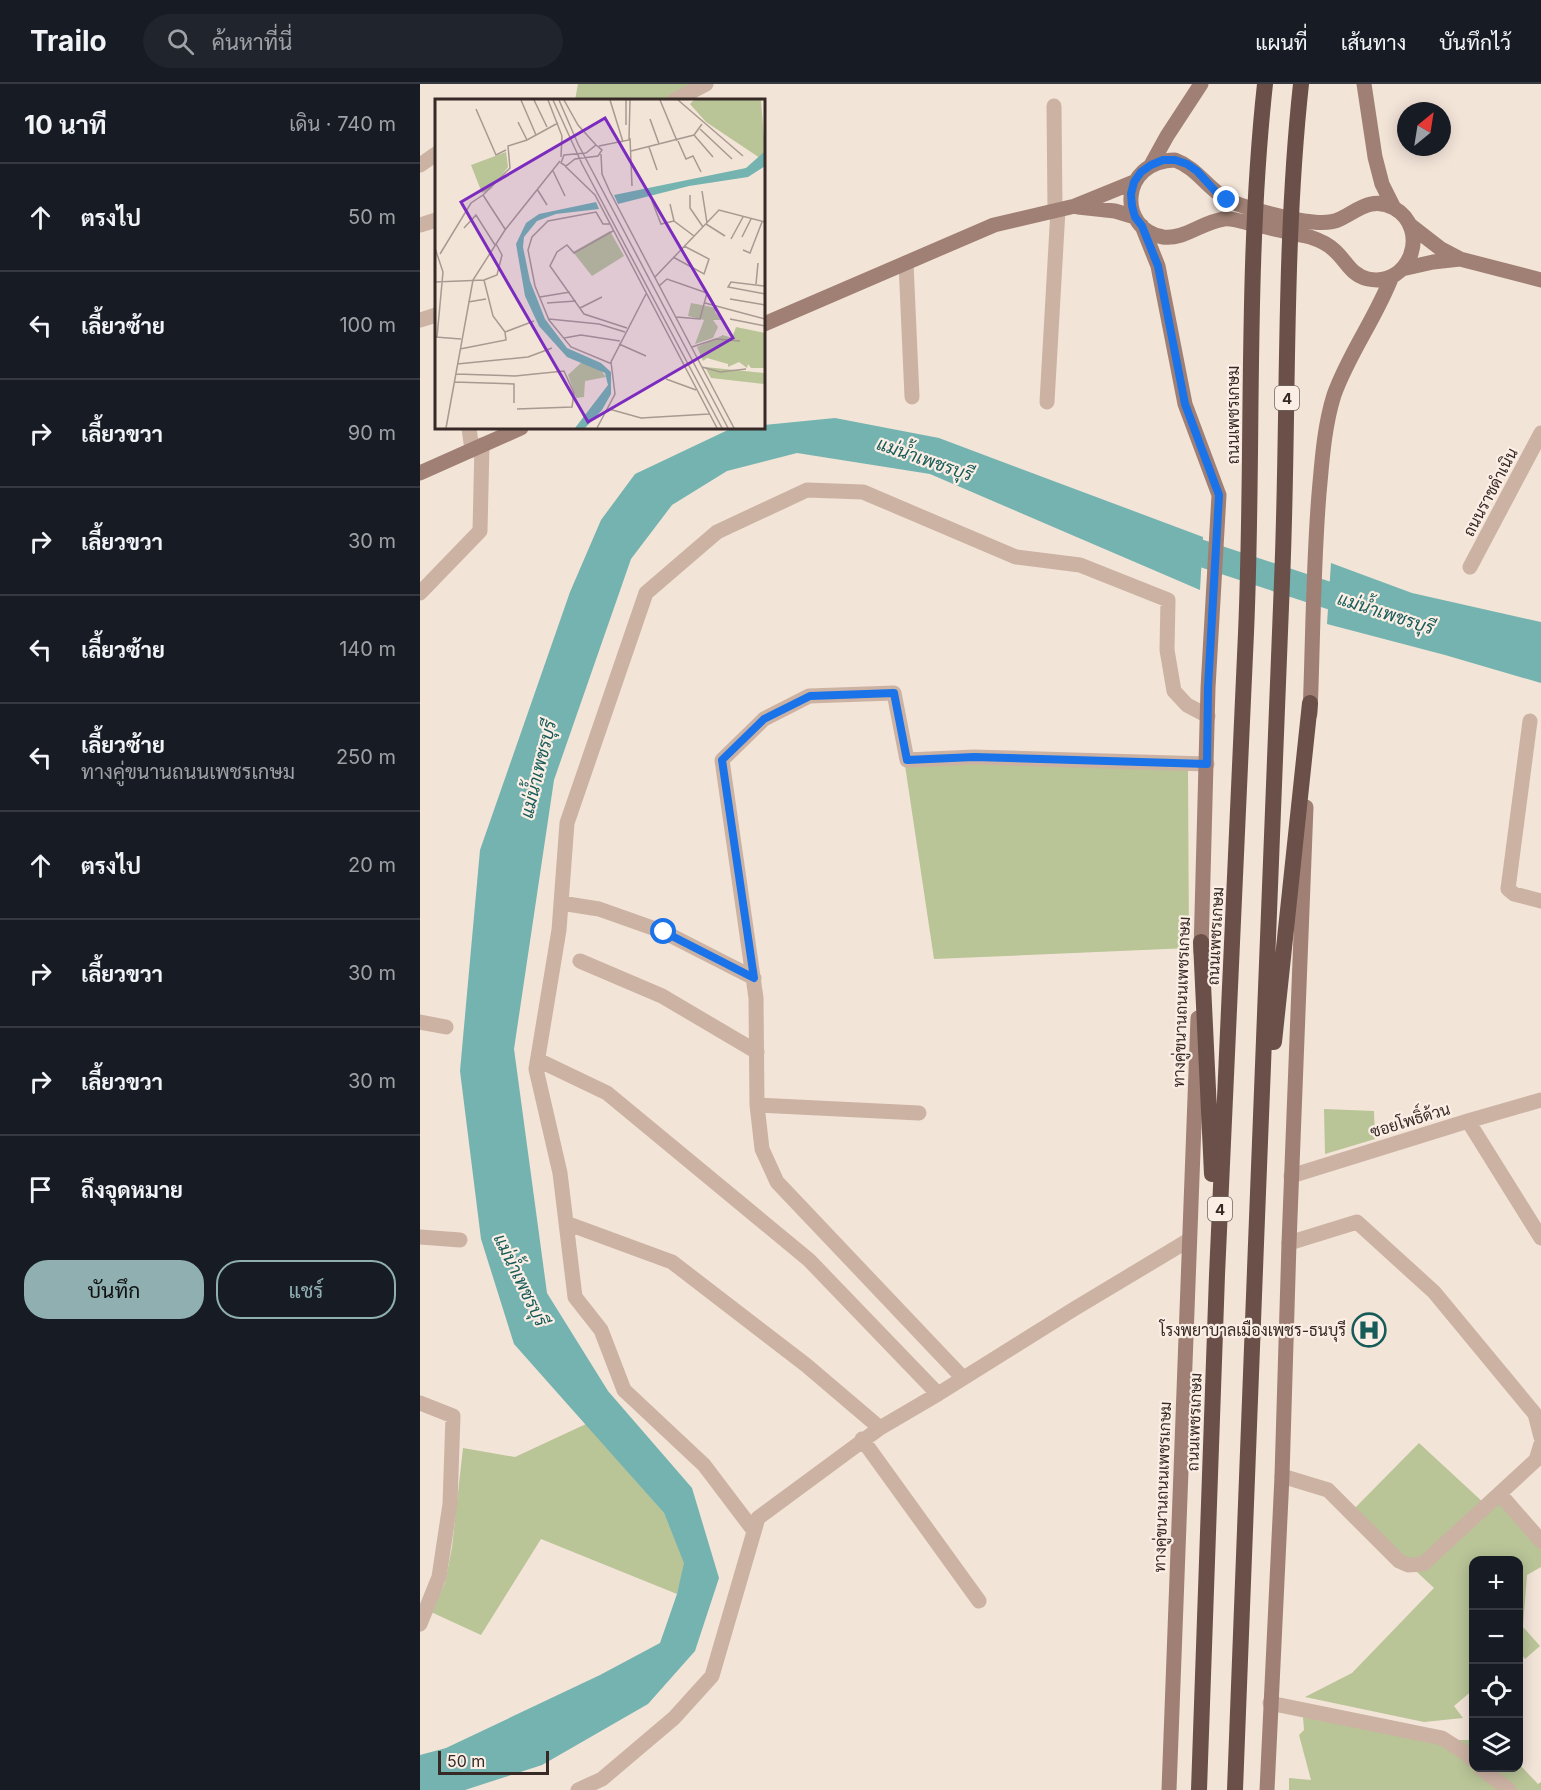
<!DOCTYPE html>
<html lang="th">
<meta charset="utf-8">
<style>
:root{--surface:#171b24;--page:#20242c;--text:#f1f3f6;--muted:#9ea1a6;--line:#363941;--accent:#8fafb0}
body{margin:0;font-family:Inter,Sarabun,sans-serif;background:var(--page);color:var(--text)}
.controls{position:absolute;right:18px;bottom:18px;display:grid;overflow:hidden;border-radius:12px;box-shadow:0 3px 15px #0003}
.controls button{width:54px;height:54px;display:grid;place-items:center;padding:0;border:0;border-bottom:2px solid var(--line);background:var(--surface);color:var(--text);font:30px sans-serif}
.compass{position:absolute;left:977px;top:18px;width:54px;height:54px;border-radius:50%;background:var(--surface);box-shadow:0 3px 15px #0003;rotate:30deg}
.scale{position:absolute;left:18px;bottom:15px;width:111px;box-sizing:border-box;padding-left:6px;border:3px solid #372926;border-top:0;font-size:16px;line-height:21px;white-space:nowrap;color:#372926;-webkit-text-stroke:4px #fbeee5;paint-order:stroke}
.stop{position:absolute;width:18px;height:18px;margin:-14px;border:4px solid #1a73e8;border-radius:50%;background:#fff}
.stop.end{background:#1a73e8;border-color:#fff;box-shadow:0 2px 6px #0008}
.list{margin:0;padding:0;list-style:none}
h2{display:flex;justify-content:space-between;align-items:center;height:78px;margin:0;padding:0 24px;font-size:26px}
h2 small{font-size:20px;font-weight:400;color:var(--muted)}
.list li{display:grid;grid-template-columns:39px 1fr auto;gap:18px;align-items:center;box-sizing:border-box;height:108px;padding:0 24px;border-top:2px solid var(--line)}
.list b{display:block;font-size:22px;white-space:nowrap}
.list p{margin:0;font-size:20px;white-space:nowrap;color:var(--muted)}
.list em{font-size:20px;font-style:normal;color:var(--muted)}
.actions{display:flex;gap:12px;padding:18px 24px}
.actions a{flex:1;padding:14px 0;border:2px solid var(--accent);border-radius:24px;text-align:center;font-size:21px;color:var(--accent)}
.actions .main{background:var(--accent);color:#111}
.icon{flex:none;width:33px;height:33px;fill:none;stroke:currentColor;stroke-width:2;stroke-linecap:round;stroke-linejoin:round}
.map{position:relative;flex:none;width:1121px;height:1706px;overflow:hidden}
header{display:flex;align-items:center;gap:36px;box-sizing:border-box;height:84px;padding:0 30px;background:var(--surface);border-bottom:2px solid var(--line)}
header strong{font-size:28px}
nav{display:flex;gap:33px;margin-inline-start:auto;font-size:21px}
.search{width:420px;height:54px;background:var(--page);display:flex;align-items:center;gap:15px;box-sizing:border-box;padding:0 21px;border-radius:33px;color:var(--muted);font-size:22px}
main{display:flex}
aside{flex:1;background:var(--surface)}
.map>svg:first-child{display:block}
</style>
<header>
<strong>Trailo</strong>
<div class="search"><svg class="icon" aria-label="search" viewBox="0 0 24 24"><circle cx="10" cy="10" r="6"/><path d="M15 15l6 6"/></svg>ค้นหาที่นี่</div>
<nav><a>แผนที่</a><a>เส้นทาง</a><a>บันทึกไว้</a></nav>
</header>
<main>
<aside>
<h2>10 นาที<small>เดิน · 740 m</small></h2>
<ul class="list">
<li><svg class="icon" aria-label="ahead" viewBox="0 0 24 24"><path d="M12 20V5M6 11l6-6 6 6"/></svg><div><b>ตรงไป</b></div><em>50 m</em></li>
<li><svg class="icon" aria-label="left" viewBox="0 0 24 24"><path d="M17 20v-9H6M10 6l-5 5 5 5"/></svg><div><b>เลี้ยวซ้าย</b></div><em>100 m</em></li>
<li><svg class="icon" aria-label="right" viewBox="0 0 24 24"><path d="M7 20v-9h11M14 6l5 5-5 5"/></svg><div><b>เลี้ยวขวา</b></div><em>90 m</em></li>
<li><svg class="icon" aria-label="right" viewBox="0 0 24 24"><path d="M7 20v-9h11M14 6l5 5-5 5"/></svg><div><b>เลี้ยวขวา</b></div><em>30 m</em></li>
<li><svg class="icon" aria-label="left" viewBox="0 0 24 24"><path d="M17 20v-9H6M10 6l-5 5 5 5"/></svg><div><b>เลี้ยวซ้าย</b></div><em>140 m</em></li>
<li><svg class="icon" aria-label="left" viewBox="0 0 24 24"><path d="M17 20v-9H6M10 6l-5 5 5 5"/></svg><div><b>เลี้ยวซ้าย</b><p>ทางคู่ขนานถนนเพชรเกษม</p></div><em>250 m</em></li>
<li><svg class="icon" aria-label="ahead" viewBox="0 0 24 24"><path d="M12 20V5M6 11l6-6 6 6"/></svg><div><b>ตรงไป</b></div><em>20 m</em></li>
<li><svg class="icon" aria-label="right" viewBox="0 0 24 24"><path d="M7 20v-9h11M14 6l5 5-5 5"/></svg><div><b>เลี้ยวขวา</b></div><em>30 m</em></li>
<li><svg class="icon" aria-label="right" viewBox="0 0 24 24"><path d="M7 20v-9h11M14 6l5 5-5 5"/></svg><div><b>เลี้ยวขวา</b></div><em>30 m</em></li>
<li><svg class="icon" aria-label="arrive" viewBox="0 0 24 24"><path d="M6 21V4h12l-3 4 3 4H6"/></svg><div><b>ถึงจุดหมาย</b></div></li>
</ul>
<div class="actions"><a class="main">บันทึก</a><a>แชร์</a></div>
</aside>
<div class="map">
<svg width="1121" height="1706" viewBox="0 0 1121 1706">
<rect width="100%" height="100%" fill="#f3e4d8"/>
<!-- green -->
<path fill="#b9c497" d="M158 0H274L244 16H155Z
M483 668 768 686 769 864 514 875Z
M904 1025 954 1027 955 1055 905 1070Z
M166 1340 244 1429 265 1479 257 1510 121 1455 61 1551 11 1528 25 1499 32 1463 43 1364 95 1373Z
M999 1359 1066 1421 1080 1406 1121 1462V1483L1107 1491 1103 1543 1120 1562 1105 1575 1099 1567 1098 1476H1054V1550L1051 1552 1054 1554 1053 1606 1034 1622 1043 1634 1004 1638 885 1613 932 1589 1014 1504 932 1427Z
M883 1633 1004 1656H1053L1054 1684H1098L1099 1680 1118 1700 1121 1698V1706H869V1694L891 1696 879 1651 884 1646Z"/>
<!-- water -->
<path fill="#74b3af" d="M415 334 519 354 783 453 780 506 510 390 377 369 307 387 252 421 211 475 134 696 94 965 127 1209 188 1307 272 1404 299 1494 275 1567 228 1620 122 1681 45 1706H0V1671L26 1664 180 1591 240 1559 257 1510 264 1479 244 1429 94 1260 61 1155 40 987 60 766 150 508 181 436 215 390 310 345 344 344V341Z
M911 479 992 509 1121 538V599L1025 571 907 540Z"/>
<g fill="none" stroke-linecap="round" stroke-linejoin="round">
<!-- river -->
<path stroke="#74b3af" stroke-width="27" d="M747 458 944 523"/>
<!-- minor -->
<path stroke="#ccb2a3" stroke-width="15" d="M255 16 286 0
M634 22 635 126
M0 81 16 70
M0 141 16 136
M486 179 492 313
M0 236 16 231
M627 318 638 126
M49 344 52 366
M1050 483 1121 349
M0 509 60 447 62 361
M1110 637 1088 805 1094 810 1121 817
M141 819 179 825 244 848 334 894
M160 877 242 912 337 968
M0 938 26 943
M118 976 187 1009 389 1176 518 1310
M337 1021 499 1029
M1048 1037 1121 1154
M871 1092 1048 1037 1121 1016
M146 1139 252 1178 386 1281 460 1344
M0 1153 40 1156
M869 1159 937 1138 1014 1208 1115 1330 1121 1353
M543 1294 357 1098 342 1065 337 1021 336 914 302 676 344 635 389 612 474 609 487 676 554 673 787 680
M0 1319 33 1332 30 1420 19 1493 0 1540
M442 1355 559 1517
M862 1392 908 1406 979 1477 988 1481 1003 1480 1116 1376 1121 1360
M1080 1410 1121 1457
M334 1447 284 1381 204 1306 181 1246 155 1213 140 1089 116 985 139 846 147 739 226 509 297 448 387 406 443 408 596 473 660 481 748 516 747 566 754 607 767 621 788 632
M850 1619 1022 1654 1044 1668 1054 1677
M1061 1684 1089 1706
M158 1706 182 1695 254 1634 292 1592 338 1434 460 1344 518 1310 654 1225 769 1156"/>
<!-- secondary -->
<path stroke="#a08074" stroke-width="15" d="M944 0 955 73 962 100 974 124
M755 76C777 84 786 103 805 114 820 124 874 136 893 138 902 139 912 139 920 135 938 126 953 112 974 124 1011 145 990 204 948 195 930 191 926 176 914 166 907 159 899 156 890 153 871 149 851 144 832 140 823 138 813 134 804 135 782 138 764 156 743 153 697 145 700 77 755 76Z
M731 81 747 52 781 0
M658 123 695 127 715 133
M990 141 1021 165 1040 175 1121 196
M722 142 738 182 765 320 799 411 788 604 781 868
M982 185 1013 178 1040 175
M344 240 574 141 655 122 714 98
M0 389 101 344
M890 630C893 557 893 483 899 410 902 377 904 343 914 311 929 269 956 234 972 192
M749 1706 778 934
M847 1706 862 1392 869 1159 886 723"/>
<!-- trunk -->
<path stroke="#6a5048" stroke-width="16" d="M781 858 792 1090
M854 958 890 619
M779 1706C785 1535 790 1363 797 1191 806 977 817 763 826 549 834 366 825 182 845 0
M815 1706C832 1303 844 900 862 497 869 332 863 165 881 0"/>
</g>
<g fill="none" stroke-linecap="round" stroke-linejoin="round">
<!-- route -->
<path stroke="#1a73e8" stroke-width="8" d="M244 848 334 894 302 676 344 635 390 612 474 609 487 676 554 673 787 680 788 604 799 411 765 320 738 182 722 142 715 133 712 122 711 110 714 98 721 88 731 81 743 76H755L767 80 777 87 796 108 807 116"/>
</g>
<!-- icons -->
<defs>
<g id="hospital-ring" transform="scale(1.725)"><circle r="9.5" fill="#fbeee5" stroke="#185c5a" stroke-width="1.5"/><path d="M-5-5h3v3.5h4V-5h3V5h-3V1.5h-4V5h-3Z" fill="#185c5a"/></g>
</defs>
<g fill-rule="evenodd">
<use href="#hospital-ring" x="949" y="1246"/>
</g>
<g text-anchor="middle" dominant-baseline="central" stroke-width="4.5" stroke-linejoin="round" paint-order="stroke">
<!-- shield labels -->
<g fill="#fbeee5" stroke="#72645f" stroke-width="1.5">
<rect x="855" y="302" width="24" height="24" rx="4.5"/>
<rect x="788" y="1113" width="24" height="24" rx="4.5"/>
</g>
<g font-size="15" font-weight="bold" fill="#372926">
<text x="867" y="314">4</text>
<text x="800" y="1125">4</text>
</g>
<!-- street labels -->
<g font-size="16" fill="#372926" stroke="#fbeee5">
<text transform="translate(813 331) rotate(-90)">ถนนเพชรเกษม</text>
<text transform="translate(1070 408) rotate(-62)">ถนนราชดำเนิน</text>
<text transform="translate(795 852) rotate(-87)">ถนนเพชรเกษม</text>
<text transform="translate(761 918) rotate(-88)">ทางคู่ขนานถนนเพชรเกษม</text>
<text transform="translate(990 1036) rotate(-17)">ซอยโพธิ์ด้วน</text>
<text transform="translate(774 1338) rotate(-88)">ถนนเพชรเกษม</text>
<text transform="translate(742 1403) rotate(-88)">ทางคู่ขนานถนนเพชรเกษม</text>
</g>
<!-- poi labels -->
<g font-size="16" fill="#372926" stroke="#fbeee5" text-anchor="end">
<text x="926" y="1246">โรงพยาบาลเมืองเพชร-ธนบุรี</text>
</g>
<!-- water labels -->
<g font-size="18" font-style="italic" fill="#185c5a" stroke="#fbeee5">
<text transform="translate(505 375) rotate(19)">แม่น้ำเพชรบุรี</text>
<text transform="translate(966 529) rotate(18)">แม่น้ำเพชรบุรี</text>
<text transform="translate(118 685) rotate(-76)">แม่น้ำเพชรบุรี</text>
<text transform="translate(101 1196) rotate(64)">แม่น้ำเพชรบุรี</text>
</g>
</g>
<!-- overview -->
<g transform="translate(15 15)">
<rect width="330" height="330" fill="#f3e4d8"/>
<path d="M259 1H326L330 52 325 59 271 23 255 5ZM71 53 73 68 56 90 47 94 36 66ZM175 132 189 157 157 177 138 153ZM256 204 282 209 280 213 287 221H278L283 228 278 239 260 245 269 221 253 217ZM301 228 330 234V269H316L313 265 312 269 304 263 293 268V265L272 259 268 262 262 248 288 236 297 239ZM147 263 164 269 171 278 150 282 149 298 141 299 133 276ZM270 268 330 274V285L276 279Z" fill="#b9c497"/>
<path d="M330 52V67L313 78 254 87 183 105 179 96 311 69ZM161 103 164 110 121 115 102 122 89 138 88 148 95 182 110 220 132 249 166 264 176 273V295L167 311 150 329H140L173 286 170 274 132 258 104 227 90 197 81 145 91 124 104 115Z" fill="#74b3af"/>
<path fill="none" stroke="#a89991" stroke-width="1.5" d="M86 1 101 36M99 1 112 28M113 1 127 37 126 58M118 1 147 65 287 329M124 1 143 45 293 329M129 1 143 26 161 46M175 1 188 43M191 1V26M225 1 242 42M243 1 308 57M41 10 61 56 71 51M215 20 224 45M83 23 92 41M265 30 297 60M259 36 278 58M195 39 197 87M243 42 251 60 258 57 266 73M161 46 167 51 163 57 140 60 131 67 126 64 129 56 151 54ZM164 47 194 41 195 1M214 48 222 71M196 52 259 36 267 25M166 55 167 75 175 93 299 329M130 67 160 96 282 329M118 72 130 97M102 90 112 106M267 92 272 124M255 96V109L268 128M217 102 226 125 239 122M235 105 239 122 259 137M175 125H168L161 113 113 122 97 138 93 151 100 187 114 221 136 248 177 265M271 125 290 137M29 129 41 116 60 146M70 130 48 96 75 69 73 47 92 41 123 24M178 132 139 154 132 146 122 153 115 167 149 215 192 229M307 138 316 120M296 140 308 118M0 149 8 173 2 238M308 151 315 154 327 123M5 155 36 104 48 96M238 158 269 175 274 160 249 147M220 178 284 111 330 123M49 181 62 176 67 156 61 145M0 183 49 181 58 217 70 233M321 185 323 164M224 187 232 180 272 194 265 220 241 218M330 187 296 183 293 188 330 195M105 198 135 193M295 200 330 206M33 203 51 200M112 204 141 202M270 204 330 220M145 209 167 198M114 220 164 225 190 233M295 220 330 227M0 238 26 240M129 239 146 236 185 242M184 245 211 257M257 248 281 240 305 242M25 250 71 241 70 233 99 222M22 265 93 258 117 249M267 268 285 273 311 270M21 275 80 277 129 272 139 294 137 308 82 310M231 280 261 291M19 283 79 285V304M174 310 206 319 274 315M11 329 38 181 70 131 125 62M162 329 180 295 176 263 211 195"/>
<path fill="#7b2cbf" fill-opacity="0.15" stroke="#7b2cbf" stroke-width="3" d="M170 19 298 239 153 323 26 103Z"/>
<rect width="330" height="330" fill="none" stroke="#372926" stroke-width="3"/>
</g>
</svg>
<div class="controls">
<button>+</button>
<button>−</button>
<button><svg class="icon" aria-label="locate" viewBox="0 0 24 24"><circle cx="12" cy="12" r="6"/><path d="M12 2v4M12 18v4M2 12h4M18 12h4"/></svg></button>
<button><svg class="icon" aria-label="layers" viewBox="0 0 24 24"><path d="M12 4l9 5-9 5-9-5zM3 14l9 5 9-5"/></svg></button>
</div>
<svg class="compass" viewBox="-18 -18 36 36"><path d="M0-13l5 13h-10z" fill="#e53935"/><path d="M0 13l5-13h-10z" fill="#9ea1a6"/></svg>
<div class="scale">50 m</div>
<div class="stop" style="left:244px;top:848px"></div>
<div class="stop end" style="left:807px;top:116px"></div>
</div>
</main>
